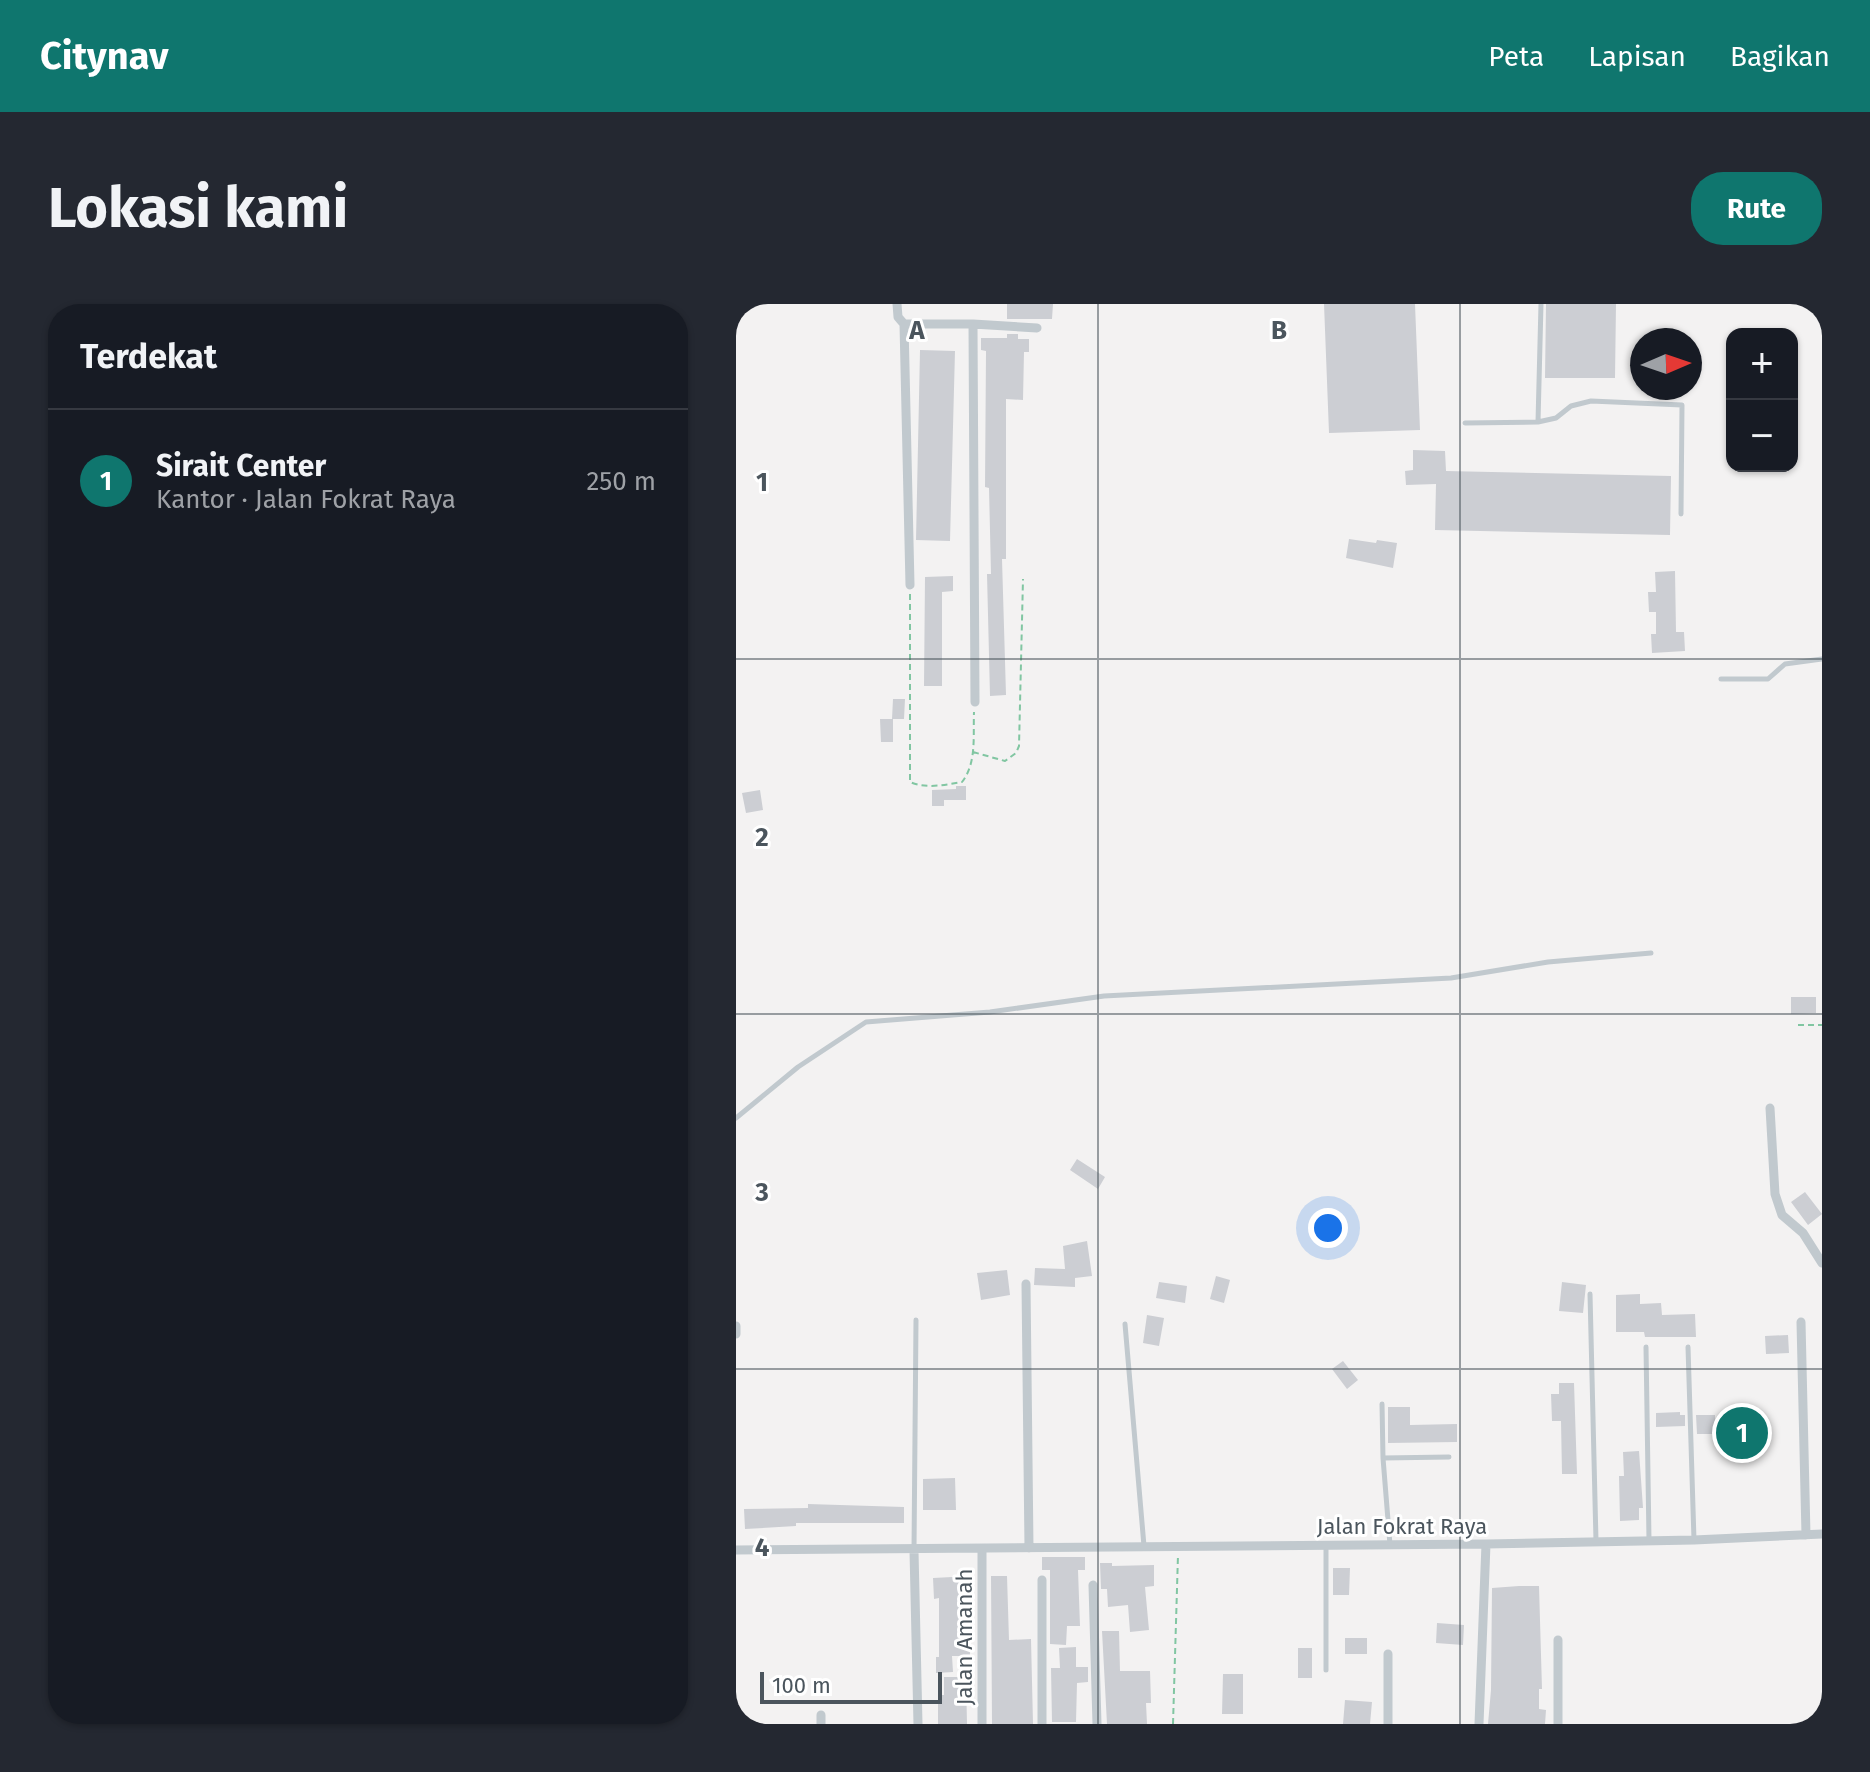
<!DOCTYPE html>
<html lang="id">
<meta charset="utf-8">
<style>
:root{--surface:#171b24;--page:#242831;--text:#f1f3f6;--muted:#9ea1a6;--line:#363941;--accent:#0f766e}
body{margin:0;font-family:"Fira Sans",sans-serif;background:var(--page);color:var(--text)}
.controls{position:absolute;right:24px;top:24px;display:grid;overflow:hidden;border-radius:16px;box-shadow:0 2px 6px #0004}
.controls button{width:72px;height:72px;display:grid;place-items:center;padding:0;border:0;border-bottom:2px solid var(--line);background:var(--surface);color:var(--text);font:40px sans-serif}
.compass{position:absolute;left:894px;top:24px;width:72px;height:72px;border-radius:50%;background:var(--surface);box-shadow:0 2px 6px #0004;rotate:88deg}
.scale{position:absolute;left:24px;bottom:20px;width:182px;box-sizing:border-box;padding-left:8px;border:4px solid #4b555d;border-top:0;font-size:22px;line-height:28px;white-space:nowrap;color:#4b555d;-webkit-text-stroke:6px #fff;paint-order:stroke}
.you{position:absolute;left:592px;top:924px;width:28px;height:28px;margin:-20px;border:6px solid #fff;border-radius:50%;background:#1a73e8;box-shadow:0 0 0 12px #1a73e833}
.badge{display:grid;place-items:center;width:52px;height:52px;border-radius:50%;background:var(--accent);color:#fff;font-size:26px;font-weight:700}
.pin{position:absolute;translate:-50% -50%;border:4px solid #fff;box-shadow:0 2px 8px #0006}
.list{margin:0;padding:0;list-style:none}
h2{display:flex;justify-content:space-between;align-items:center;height:104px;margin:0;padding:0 32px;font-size:34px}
h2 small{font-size:26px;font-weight:400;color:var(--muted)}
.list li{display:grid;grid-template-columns:52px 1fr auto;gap:24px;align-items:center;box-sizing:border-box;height:144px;padding:0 32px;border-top:2px solid var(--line)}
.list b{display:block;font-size:30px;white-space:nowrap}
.list p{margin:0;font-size:26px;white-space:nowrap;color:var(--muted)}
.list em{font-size:26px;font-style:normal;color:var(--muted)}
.map{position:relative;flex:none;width:1086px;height:1420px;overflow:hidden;border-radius:32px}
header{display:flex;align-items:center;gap:48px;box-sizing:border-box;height:112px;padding:0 40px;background:var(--accent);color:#fff}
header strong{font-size:38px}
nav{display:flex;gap:44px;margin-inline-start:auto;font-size:28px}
.intro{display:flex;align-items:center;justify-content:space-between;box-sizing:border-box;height:192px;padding:0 48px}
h1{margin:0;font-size:56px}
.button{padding:20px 36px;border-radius:32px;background:var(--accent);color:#fff;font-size:28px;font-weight:700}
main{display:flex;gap:48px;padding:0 48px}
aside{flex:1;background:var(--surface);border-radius:32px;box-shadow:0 2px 6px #0004}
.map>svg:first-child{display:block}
</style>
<header>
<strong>Citynav</strong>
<nav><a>Peta</a><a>Lapisan</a><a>Bagikan</a></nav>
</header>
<div class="intro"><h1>Lokasi kami</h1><a class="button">Rute</a></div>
<main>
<aside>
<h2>Terdekat<small></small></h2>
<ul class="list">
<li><span class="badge">1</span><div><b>Sirait Center</b><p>Kantor · Jalan Fokrat Raya</p></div><em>250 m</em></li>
</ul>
</aside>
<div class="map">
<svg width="1086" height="1420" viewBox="0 0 1086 1420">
<rect width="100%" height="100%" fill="#f3f2f2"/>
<!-- building -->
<path fill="#ccced3" d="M271 0H317L316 15H271Z
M588 0H679L684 126 593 129Z
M810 0H880L879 74H809Z
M271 30H282V35H293V48H288L287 96 270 95V255H266L270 391 254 392 251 270H255L253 184 249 183 250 47 245 46V34H271Z
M184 46 219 47 214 237 180 236Z
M677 146 709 147 710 167 935 172 934 231 699 226 700 180 670 181 669 167 677 166Z
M613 235 640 239 641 236 661 239 657 264 610 254Z
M939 267 940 328H948L949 347 916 349 915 330H920V308H913L912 288H920L919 268Z
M217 272V287L206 288V382H188L189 273Z
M157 395H169L168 415H157V438H145L144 415H156Z
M220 482H230V496H208V502H196V486L220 485Z
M24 486 27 506 10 509 6 489Z
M1055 693H1080V709L1055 710Z
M341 855 369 873 362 885 334 866Z
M1069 888 1086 910 1072 921 1055 898Z
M351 937 356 972 339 974V983L298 981 299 964 329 965 327 942Z
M271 966 274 991 245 996 241 969Z
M480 972 494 976 488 999 474 995Z
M423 978 451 982 449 999 420 994Z
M826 978 850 981 847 1009 823 1007Z
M904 990V1000L925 999 926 1011 959 1010 960 1033H909L908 1028H880V991Z
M411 1011 428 1014 423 1042 407 1039Z
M1052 1031 1053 1049 1030 1050 1029 1032Z
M607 1057 622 1076 611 1085 596 1065Z
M823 1079H838L841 1170H826L825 1117H816L815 1090H823Z
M652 1103H674V1121L721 1120V1138L652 1139Z
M944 1108V1111H949V1122L920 1123V1109Z
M960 1111H979V1130H961Z
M903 1147 907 1204H903V1216L884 1217 883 1172H888L887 1148Z
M219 1174 220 1206H187V1175Z
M72 1200 168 1203V1219H60V1222L9 1225 8 1205 72 1204Z
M306 1253H349V1266H342L344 1322H331L330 1341 314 1340V1266H306Z
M364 1259H376V1262L418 1261V1282L409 1283 413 1326 394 1328 392 1301 372 1303 371 1285H365Z
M597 1264H614L613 1291H597Z
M236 1272V1292H233L234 1352H216L217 1368 200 1369V1353H203V1294L198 1295 197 1274Z
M255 1272H271L273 1336 295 1335 297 1420H256Z
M783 1282H803L806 1385H803V1405L810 1406 809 1420H752L755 1386 756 1284Z
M701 1319 728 1321 727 1341 700 1339Z
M366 1327H383L384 1367H414L415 1399H410L411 1420H371Z
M609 1334H631V1350H609Z
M340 1343V1363H352V1378L341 1379 340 1418H316L315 1364H324L323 1344Z
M562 1344H576V1374H562Z
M487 1370H507V1410H486Z
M208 1373H230L231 1420H202V1391H208Z
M609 1396 636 1398 634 1420H607Z"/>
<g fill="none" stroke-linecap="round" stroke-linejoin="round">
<!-- path -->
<path stroke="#81c6a2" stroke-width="2" stroke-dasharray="6 4" stroke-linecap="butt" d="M174 290V478C189 485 209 481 226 478 241 459 237 431 238 408
M237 448 269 457 280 449 283 442 287 275
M1062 721H1086
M437 1420 442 1251"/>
<!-- service -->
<path stroke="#c1c9ce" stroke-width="5" d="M0 7 3 0
M802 118 820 114 835 102 855 97 946 101 945 210
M729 119 802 118 805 0
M985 375H1032L1049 360 1086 355
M0 814 62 763 130 718 254 708 368 692 715 674 812 658 915 649
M854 990 860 1237
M389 1020 408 1242
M910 1043 913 1236
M952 1043 958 1236
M646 1100 647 1154 654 1241
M647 1154 713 1153
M590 1240V1366
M178 1246 180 1016"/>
<!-- minor -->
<path stroke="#c1c9ce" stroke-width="9" d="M161 0 162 13 168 20 174 281
M168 20H237L301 24
M237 20 239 398
M1034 804 1039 890 1046 911 1067 929 1086 959
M290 980 293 1244
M1065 1018 1070 1231
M0 1022V1030
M0 1246 750 1240 958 1236 1086 1230
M178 1247 182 1420
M357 1281 361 1420
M822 1336V1420
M85 1420V1411
M246 1420V1245
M306 1420V1276
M652 1420V1350
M743 1420 750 1240"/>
</g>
<!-- grid -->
<path fill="none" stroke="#4b555d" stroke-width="2" stroke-opacity="0.55" d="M362 0V1420M724 0V1420M0 355H1086M0 710H1086M0 1065H1086"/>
<g text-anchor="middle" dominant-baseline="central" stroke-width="6" stroke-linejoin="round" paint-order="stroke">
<!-- street labels -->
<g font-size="22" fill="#4b555d" stroke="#fff">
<text x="666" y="1222">Jalan Fokrat Raya</text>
<text transform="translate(228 1333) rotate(-90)">Jalan Amanah</text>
</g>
</g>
<g font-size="26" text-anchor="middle" font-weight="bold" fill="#4b555d" stroke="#fff" stroke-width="6" stroke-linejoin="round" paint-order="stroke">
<text x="181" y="35">A</text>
<text x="543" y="35">B</text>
<text x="26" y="187">1</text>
<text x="26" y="542">2</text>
<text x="26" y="897">3</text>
<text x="26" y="1252">4</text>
</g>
</svg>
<div class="controls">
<button>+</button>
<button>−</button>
</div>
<svg class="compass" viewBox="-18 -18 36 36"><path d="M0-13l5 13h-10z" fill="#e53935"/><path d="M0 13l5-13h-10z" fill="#9ea1a6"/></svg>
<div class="scale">100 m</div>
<div class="you"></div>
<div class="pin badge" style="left:1006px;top:1129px">1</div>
</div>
</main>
